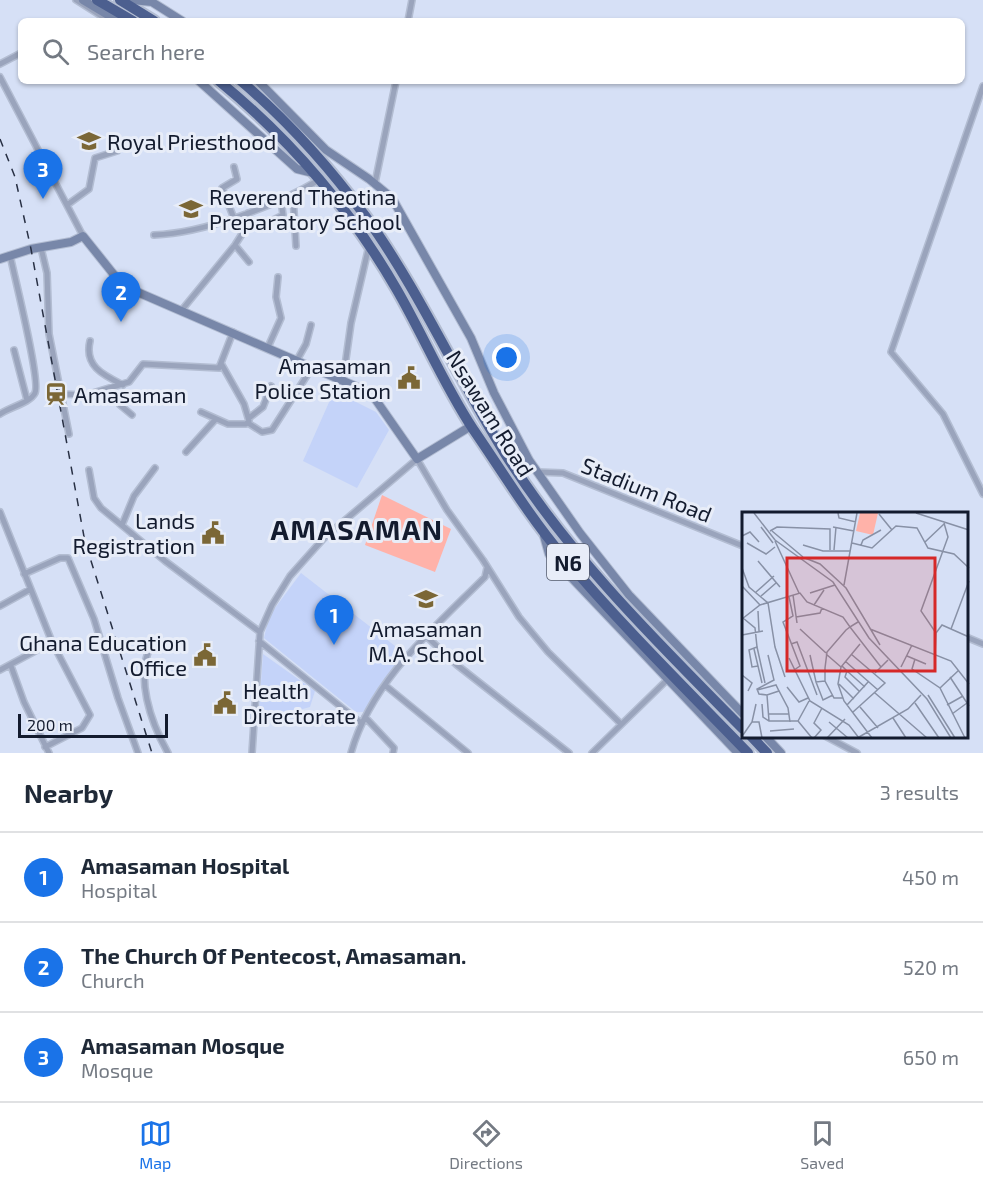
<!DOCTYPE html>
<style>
:root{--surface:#fff;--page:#f6f6f7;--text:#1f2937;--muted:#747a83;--line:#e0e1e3;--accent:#1a73e8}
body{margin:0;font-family:"Exo 2",sans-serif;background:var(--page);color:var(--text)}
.scale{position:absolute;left:18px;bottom:15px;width:150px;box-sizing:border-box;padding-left:6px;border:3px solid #131b2e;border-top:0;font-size:16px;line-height:21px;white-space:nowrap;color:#131b2e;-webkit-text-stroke:4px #e8edf8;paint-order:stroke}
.you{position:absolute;left:507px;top:358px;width:21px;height:21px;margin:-15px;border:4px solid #fff;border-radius:50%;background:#1a73e8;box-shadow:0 0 0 9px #1a73e833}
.badge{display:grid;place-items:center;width:39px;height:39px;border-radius:50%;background:var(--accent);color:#fff;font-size:20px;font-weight:700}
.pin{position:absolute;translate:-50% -50px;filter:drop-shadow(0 2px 3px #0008)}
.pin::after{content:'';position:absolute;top:32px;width:21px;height:18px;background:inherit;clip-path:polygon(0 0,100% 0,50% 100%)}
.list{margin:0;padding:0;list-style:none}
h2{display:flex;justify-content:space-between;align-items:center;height:78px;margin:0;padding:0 24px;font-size:26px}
h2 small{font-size:20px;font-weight:400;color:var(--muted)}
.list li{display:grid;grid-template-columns:39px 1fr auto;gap:18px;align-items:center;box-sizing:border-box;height:90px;padding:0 24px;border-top:2px solid var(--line)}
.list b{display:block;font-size:22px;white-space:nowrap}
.list p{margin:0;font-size:20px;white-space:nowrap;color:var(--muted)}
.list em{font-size:20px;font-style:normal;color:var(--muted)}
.icon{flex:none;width:33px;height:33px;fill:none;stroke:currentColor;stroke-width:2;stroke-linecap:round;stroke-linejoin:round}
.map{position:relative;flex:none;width:983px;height:753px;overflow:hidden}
.search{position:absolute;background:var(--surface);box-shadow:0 2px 4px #0004;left:18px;right:18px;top:18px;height:66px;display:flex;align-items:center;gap:15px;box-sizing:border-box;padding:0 21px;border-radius:9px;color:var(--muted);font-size:22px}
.sheet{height:348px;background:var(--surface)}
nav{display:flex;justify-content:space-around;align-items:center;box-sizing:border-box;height:84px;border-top:2px solid var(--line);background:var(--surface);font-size:16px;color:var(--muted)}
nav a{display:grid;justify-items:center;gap:3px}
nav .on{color:var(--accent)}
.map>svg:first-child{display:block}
</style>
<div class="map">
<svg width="983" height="753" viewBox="0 0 983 753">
<rect width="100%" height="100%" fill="#d6e0f6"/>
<!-- built -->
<path fill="#c4d3f9" d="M334 391 376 412 389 430 357 488 303 461Z
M301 573 404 653 363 712H356L264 638 269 616Z
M263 654 315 691 310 707 292 712 259 711Z"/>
<!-- green -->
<path fill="#ffb2a9" d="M382 495 451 529 435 572 365 545Z"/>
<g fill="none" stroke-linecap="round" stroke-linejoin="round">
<!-- street casing -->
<g stroke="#b3bdd2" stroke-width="8">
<path id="street" d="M76 0 109 21
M408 21 412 0
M0 64 21 53
M0 77 83 236
M983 86 891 352 943 414 983 494
M375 183 396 81
M293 195 296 246
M67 205 89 189 95 158 117 151
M233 216 222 188 237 179 234 167
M267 223 283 215 281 200
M154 235C205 233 275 206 319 180
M235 245 249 262
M41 248 47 273 49 334 69 434
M181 311 235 245 242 234 248 213
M90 341C84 366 103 375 123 385
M268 347 281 318 276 297 278 277
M14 350 27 400
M297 360 306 344 311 325
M343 380 351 323 369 246
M109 389 120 405 132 415
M61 394 86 395 129 382 143 364 219 368 233 332
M201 412 228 424H246L249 421 244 404 222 365
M0 414C10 407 30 403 35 393 41 381 14 275 10 255
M249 418 263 407 271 386
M248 423 262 432 272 430 313 366
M186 452 215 420
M89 470 94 498 101 508 165 561 260 632
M537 472 563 473 743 546
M0 512 52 642 90 715 82 728 45 747
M122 525 134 496 155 468
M24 574 60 558H68L94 619 118 698 138 753
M0 606 29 590
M425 635 457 665 569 753
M966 637 983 644
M259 641 361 723
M152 643C134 676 151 723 168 753
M11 666 24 702 49 753
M0 670 52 642
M386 686 468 753
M365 717 394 748 393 753
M825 736 857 753
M252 753 260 632 272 605 290 576 324 538 417 459 447 510 483 560 519 617 548 652 620 723
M351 753C371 681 434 628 485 577L487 568
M592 753 668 679"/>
</g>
<!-- secondary casing -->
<g stroke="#b3bdd2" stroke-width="10">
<path id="secondary" d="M83 0 118 21
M132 0 152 2 182 21
M199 81 297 169 313 173
M258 81 326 150 369 179 392 198 471 338 494 393 529 460 580 533 629 595 743 714
M0 259 31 249 71 242 83 236 115 276 135 291 371 393 417 459 471 426
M544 536 549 554 738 753
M765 736 781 753"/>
</g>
<!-- highway casing -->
<g stroke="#b3bdd2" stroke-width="14">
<path id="highway" d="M97 0 133 21
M120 0 154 21
M219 81C290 139 351 210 397 290 423 335 444 385 473 429 502 471 529 516 562 555 620 624 685 688 748 753
M241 81C288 121 330 168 366 217 418 289 457 376 504 452 569 556 657 642 743 729
M751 736 767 753"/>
</g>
<!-- street -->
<use href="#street" stroke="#9aa4bc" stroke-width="5"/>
<!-- secondary -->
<use href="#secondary" stroke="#7887a9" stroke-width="8"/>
<!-- highway -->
<use href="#highway" stroke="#4c5f8f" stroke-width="10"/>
<!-- rail -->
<path stroke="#283044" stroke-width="1.5" stroke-dasharray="8 8" stroke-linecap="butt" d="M0 139 15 177 31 249 85 542 152 753"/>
</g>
<!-- icons -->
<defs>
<g id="school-bare" transform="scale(1.8)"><path d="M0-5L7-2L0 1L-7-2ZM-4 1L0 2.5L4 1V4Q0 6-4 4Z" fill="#7b6736" stroke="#e8edf8" stroke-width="2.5" paint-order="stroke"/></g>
<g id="civic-bare" transform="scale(1.8)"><path d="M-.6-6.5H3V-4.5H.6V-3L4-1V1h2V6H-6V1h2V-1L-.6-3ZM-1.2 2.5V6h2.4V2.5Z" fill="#7b6736" stroke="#e8edf8" stroke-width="2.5" paint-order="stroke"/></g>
<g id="station-bare" transform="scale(1.8)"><path d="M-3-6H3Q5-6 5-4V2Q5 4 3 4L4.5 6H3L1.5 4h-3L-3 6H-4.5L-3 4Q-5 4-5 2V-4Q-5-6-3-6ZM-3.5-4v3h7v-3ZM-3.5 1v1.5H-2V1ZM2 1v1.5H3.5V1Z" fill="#7b6736" stroke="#e8edf8" stroke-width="2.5" paint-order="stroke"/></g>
</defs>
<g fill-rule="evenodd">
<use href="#school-bare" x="89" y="141"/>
<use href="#school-bare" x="191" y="209"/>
<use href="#civic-bare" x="409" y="378"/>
<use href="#station-bare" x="56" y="394"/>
<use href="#civic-bare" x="213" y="533"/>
<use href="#school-bare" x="426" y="599"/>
<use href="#civic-bare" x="205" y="655"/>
<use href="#civic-bare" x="225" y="703"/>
</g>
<g text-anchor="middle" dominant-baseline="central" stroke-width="6" stroke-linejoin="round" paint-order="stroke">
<!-- shield labels -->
<rect fill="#e8edf8" stroke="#535a6b" stroke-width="1.5" x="547" y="544" width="42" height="36" rx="4.5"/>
<g font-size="21" font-weight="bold" fill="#131b2e">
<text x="568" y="562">N6</text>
</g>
<!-- poi labels -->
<g font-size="22" fill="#131b2e" stroke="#e8edf8" text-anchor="start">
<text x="107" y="141">Royal Priesthood</text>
<text x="209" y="196">Reverend Theotina<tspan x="209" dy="25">Preparatory School</tspan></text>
<text x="391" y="365" text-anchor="end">Amasaman<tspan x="391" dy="25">Police Station</tspan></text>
<text x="74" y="394">Amasaman</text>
<text x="195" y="520" text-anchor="end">Lands<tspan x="195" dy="25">Registration</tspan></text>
<text x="426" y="628" text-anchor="middle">Amasaman<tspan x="426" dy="25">M.A. School</tspan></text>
<text x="187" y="642" text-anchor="end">Ghana Education<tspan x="187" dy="25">Office</tspan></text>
<text x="243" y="690">Health<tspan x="243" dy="25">Directorate</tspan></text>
</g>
<!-- street labels -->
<g font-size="22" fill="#131b2e" stroke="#e8edf8">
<text transform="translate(491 413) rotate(58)">Nsawam Road</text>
<text transform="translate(647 489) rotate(22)">Stadium Road</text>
</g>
<!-- district labels -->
<g font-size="28" font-weight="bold" letter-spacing="1.5" fill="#131b2e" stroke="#e8edf8">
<text x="357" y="529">AMASAMAN</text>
</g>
</g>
<!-- overview -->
<g transform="translate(742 512)">
<rect width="226" height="226" fill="#d6e0f6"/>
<path d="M118 1H136L131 23 114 19Z" fill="#ffb2a9"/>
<path fill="none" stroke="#8891a6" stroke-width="1.5" d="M12 1 33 28 91 70 127 126 185 187 209 226M96 1 97 6 114 10M174 1 227 18M137 2 150 18M19 15 31 31M91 15 112 19M28 19 35 15 88 17V38M30 19 61 45M0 24 8 20 17 30M33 29 57 81M183 30 202 12M5 31 24 42 33 35M110 31 130 36 154 14 175 16 186 36 212 42 227 56M61 33 81 39H108M119 33 121 28 139 18M92 38 94 15M63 46 78 52 104 76 138 133M16 49 38 75M0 56 7 75 26 91 33 135 43 165M102 73 115 1M0 74 18 93M14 80 32 64M68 81 93 73M51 83 55 111M19 84 34 71M47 85 51 104 41 110 58 154 52 158M72 93 82 78M16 99 17 119M54 105 78 101 80 96M1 106 13 116 15 135 7 138 10 155 16 154M0 107 18 93 58 81 65 90 101 105 108 115 116 110M58 117 84 141M128 117 209 149 227 172M209 117 227 69M194 121 200 113 227 125M0 123 21 119M49 132 55 130 75 183M118 132 99 155 96 172 102 189 130 226M15 135 23 171M12 137 20 171M84 142 99 155M109 142 143 171 111 200M26 143 32 168 15 177 17 182 25 183 37 179 46 196 48 210M68 143 74 170 83 169M193 143 194 121 179 99 206 25 202 11M165 144 184 152M47 146 68 189 107 213 117 226M173 147 170 157 198 176 223 226M103 149 136 178M100 154 105 159 103 165 118 180M159 155 170 133M105 159 123 175M133 161 146 148M0 163 10 171 6 179M208 165 227 194M74 170 81 188 91 183M97 172 112 187M45 175 57 190 66 186M198 176 217 158M15 178 34 173 37 179M133 181 185 226M25 183 27 209M186 183 213 226M101 186H92L83 169V156L85 140 104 118 108 115 139 155M173 191 197 226M20 192 21 205 27 209H56M105 193 127 169M205 193 221 184M118 195 136 216M27 202H47M210 202 225 191M151 206 164 226M56 209 67 189M56 209 70 226M10 210H17L20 226M87 210 106 226M28 219 52 217M1 223 10 210 14 192M117 225 166 197 179 183M72 226 79 218 72 211 80 196M85 226 103 207"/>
<path fill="#d62828" fill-opacity="0.15" stroke="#d62828" stroke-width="3" d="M45 46H193V159H45Z"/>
<rect width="226" height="226" fill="none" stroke="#131b2e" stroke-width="3"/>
</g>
</svg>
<div class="scale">200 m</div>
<div class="you"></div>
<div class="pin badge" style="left:334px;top:645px">1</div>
<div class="pin badge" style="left:121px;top:322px">2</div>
<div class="pin badge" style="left:43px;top:199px">3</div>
<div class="search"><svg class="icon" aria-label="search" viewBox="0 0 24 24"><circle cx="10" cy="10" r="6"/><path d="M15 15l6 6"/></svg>Search here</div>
</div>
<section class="sheet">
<h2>Nearby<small>3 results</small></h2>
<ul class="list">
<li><span class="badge">1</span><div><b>Amasaman Hospital</b><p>Hospital</p></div><em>450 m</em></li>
<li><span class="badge">2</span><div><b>The Church Of Pentecost, Amasaman.</b><p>Church</p></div><em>520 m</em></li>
<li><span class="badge">3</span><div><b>Amasaman Mosque</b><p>Mosque</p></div><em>650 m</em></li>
</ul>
</section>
<nav>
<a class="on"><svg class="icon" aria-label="map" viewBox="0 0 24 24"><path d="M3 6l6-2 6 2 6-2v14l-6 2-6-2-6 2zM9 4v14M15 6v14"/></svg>Map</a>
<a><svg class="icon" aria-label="directions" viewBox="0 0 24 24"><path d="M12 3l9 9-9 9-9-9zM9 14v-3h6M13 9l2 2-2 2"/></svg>Directions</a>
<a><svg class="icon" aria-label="saved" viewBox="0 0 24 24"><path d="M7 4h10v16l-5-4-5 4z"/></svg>Saved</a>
</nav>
